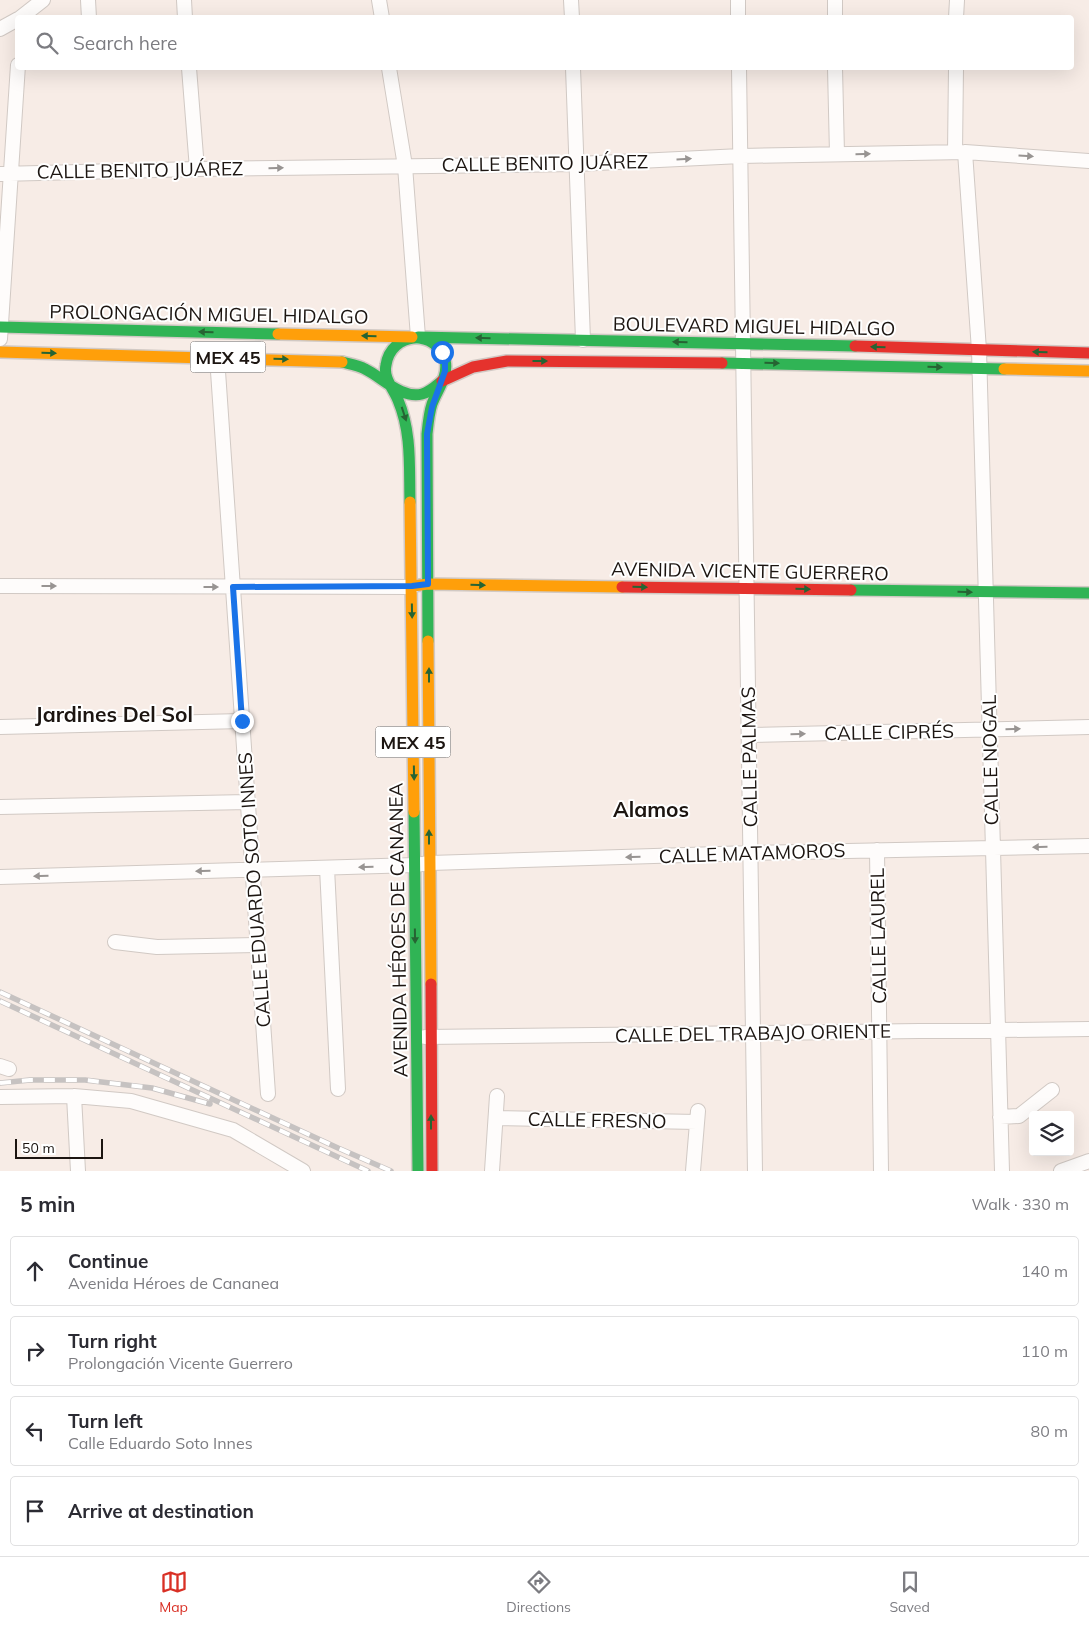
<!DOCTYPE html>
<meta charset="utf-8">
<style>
:root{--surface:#fff;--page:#f7f7f7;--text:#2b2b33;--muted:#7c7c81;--line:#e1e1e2;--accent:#d93025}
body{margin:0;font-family:Mulish,sans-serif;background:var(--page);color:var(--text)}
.controls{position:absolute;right:15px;bottom:15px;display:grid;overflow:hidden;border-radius:5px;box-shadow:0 5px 20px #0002}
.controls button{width:45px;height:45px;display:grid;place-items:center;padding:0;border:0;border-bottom:1px solid var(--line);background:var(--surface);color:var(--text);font:25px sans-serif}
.scale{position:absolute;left:15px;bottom:12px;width:88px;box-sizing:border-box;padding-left:5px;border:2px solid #1c1511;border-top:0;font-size:14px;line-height:18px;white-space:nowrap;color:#1c1511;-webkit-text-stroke:4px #fff;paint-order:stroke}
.stop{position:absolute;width:15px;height:15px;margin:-11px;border:4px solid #1a73e8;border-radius:50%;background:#fff}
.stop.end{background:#1a73e8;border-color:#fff;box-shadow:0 1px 5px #0008}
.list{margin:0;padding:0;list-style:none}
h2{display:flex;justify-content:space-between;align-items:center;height:65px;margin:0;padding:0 20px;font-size:21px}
h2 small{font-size:16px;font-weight:400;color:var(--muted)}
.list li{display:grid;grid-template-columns:32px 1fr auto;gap:15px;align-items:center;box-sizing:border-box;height:70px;margin:0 10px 10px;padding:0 10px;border:1px solid var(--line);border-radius:5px}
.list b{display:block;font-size:19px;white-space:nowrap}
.list p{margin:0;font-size:16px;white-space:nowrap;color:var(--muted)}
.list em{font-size:16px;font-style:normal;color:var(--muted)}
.icon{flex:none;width:28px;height:28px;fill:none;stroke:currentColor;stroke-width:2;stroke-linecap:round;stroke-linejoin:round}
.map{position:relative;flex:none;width:1089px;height:1171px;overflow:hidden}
.search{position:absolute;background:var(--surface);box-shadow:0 5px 20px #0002;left:15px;right:15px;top:15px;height:55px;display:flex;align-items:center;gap:12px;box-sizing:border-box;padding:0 18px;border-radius:5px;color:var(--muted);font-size:19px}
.sheet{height:385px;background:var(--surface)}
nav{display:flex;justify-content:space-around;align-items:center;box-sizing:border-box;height:70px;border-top:1px solid var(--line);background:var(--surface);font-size:14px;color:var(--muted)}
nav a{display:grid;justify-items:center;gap:2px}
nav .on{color:var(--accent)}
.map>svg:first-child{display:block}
</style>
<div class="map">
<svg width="1089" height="1171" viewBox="0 0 1089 1171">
<rect width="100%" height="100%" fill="#f7ece6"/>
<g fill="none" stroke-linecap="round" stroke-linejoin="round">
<!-- street casing -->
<g stroke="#d1c9c4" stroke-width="16">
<path id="street" d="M88 0 89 18
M184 0 185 18
M379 0 382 18
M571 0 572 18
M738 0V18
M835 0V18
M20 18 43 0
M956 18 957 0
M0 29 18 19
M189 68 197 169
M389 68 405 166 418 337
M573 68 583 340
M739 68 755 1171
M835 68 837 154
M955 152 956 68
M965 152 979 350 1002 1171
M0 174 197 169 577 164 741 156 965 152 1089 161
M0 339 18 65
M217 357 268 1094
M0 586 412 587
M0 727 242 721
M749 735 1089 727
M0 807 248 802
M877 850 881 1171
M327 868 338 1089
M0 877 415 865 430 863 751 853 1089 846
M115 942 157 947 257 945
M425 1037 1089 1029
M0 1066 9 1069
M74 1096 78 1171
M0 1097 74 1096 131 1101 233 1130 303 1171
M1000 1117 1019 1116 1052 1090
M496 1118 697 1122
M492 1171 497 1096
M693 1171 698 1111
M1061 1171 1089 1161"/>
</g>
<!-- fast casing -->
<g stroke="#d1c9c4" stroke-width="14">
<path id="fast" d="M0 327 278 334
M418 337 855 346
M342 362C350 364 358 365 365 369 382 377 401 399 422 394 430 392 436 386 442 381
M722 363 1004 369
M410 502C409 467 412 433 398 400 393 388 383 378 386 365 391 332 435 328 445 360 449 376 437 390 432 404 429 413 428 424 427 434L428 641
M851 590 1089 593
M414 812 418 1171"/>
</g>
<!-- slow casing -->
<g stroke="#d1c9c4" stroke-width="14">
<path id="slow" d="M278 334 412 337
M0 352 342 362
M1004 369 1089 371
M410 502 414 812
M413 586 428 584 622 587
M428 641 431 984"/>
</g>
<!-- jam casing -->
<g stroke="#d1c9c4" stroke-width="14">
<path id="jam" d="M855 346 1089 353
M442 381 473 367 507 361 722 363
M622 587 851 590
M431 984 432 1171"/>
</g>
<!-- street -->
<use href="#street" stroke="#fefcfb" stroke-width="14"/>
<!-- fast -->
<use href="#fast" stroke="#30b455" stroke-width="11"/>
<!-- slow -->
<use href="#slow" stroke="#ff9f0a" stroke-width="11"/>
<!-- jam -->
<use href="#jam" stroke="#e5322d" stroke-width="11"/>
<!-- rail casing -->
<g stroke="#c6c2c1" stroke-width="5.5">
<path id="rail" d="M0 992 338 1148 391 1171
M0 1001 368 1171
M0 1083 30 1080H85L152 1088 210 1104"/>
</g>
<!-- rail -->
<use href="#rail" stroke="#fff" stroke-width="4" stroke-dasharray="11" stroke-linecap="butt"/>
</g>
<!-- one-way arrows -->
<defs><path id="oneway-solid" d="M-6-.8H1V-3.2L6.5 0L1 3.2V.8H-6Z" transform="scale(1.25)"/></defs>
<g fill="#989492">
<use href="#oneway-solid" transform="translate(863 154) rotate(-1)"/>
<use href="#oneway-solid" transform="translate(1026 156) rotate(4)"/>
<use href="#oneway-solid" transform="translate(684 159) rotate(-3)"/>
<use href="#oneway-solid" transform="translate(276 168) rotate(-1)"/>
<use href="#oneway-solid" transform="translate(49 586)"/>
<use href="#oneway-solid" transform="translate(211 587)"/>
<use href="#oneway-solid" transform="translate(1013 729) rotate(-2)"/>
<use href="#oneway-solid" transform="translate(798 734) rotate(-1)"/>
<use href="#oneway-solid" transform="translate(1040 847) rotate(179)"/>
<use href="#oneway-solid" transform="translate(633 857) rotate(178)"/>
<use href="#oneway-solid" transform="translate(366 867) rotate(178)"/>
<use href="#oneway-solid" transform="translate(203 871) rotate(178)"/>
<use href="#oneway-solid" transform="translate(41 876) rotate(178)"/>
</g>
<g fill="#266433">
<use href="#oneway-solid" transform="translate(206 332) rotate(-179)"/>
<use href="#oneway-solid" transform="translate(369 336) rotate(-179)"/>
<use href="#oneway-solid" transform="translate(483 338) rotate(-179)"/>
<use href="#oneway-solid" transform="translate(680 342) rotate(-179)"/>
<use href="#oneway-solid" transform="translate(878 347) rotate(-178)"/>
<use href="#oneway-solid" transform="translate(1040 352) rotate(-178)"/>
<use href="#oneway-solid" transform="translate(49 353) rotate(1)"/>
<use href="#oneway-solid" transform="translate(281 359) rotate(1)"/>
<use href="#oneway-solid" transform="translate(540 361)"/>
<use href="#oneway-solid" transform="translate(772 363) rotate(1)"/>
<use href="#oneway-solid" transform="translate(935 367) rotate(1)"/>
<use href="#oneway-solid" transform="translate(404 414) rotate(72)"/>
<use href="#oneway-solid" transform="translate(478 585) rotate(1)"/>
<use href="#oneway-solid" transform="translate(640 587) rotate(1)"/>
<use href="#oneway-solid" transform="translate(803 589) rotate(1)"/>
<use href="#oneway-solid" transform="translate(965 592) rotate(1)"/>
<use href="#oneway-solid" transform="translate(412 611) rotate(89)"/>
<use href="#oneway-solid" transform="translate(429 675) rotate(-90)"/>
<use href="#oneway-solid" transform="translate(414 773) rotate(89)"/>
<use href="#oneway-solid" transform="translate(429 837) rotate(-90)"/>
<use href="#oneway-solid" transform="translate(415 936) rotate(89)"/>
<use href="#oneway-solid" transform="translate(431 1122) rotate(-90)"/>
</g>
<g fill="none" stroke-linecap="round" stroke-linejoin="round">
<!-- route -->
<path stroke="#1a73e8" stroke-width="6" d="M242 721 233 587 412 586 428 584 427 434 432 407 445 371V361L442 352"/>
</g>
<g text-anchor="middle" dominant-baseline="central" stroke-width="4" stroke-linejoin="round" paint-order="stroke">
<!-- shield labels -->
<g fill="#fff" stroke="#605b58" stroke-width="1">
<rect x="190.5" y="341.5" width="75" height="31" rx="4"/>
<rect x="375.5" y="726.5" width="75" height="31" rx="4"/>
</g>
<g font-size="18" font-weight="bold" fill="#1c1511">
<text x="228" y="357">MEX 45</text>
<text x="413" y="742">MEX 45</text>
</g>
<!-- street labels -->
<g font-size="19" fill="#1c1511" stroke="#fff">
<text transform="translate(545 163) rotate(-1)">CALLE BENITO JUÁREZ</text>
<text transform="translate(140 170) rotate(-1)">CALLE BENITO JUÁREZ</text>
<text transform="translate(209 314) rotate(1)">PROLONGACIÓN MIGUEL HIDALGO</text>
<text transform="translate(754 326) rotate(1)">BOULEVARD MIGUEL HIDALGO</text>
<text transform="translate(750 571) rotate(1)">AVENIDA VICENTE GUERRERO</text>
<text transform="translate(889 732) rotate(-1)">CALLE CIPRÉS</text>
<text transform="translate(749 757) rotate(-91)">CALLE PALMAS</text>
<text transform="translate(990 760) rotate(-91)">CALLE NOGAL</text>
<text transform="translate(752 853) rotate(-2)">CALLE MATAMOROS</text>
<text transform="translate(254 890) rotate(-94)">CALLE EDUARDO SOTO INNES</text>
<text transform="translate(398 930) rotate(-91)">AVENIDA HÉROES DE CANANEA</text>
<text transform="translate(878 936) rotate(-91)">CALLE LAUREL</text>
<text transform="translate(753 1033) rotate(-1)">CALLE DEL TRABAJO ORIENTE</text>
<text transform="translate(597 1120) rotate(1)">CALLE FRESNO</text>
</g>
<!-- quarter labels -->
<g font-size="21" font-weight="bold" fill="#1c1511" stroke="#fff">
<text x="114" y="714">Jardines Del Sol</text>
<text x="651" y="809">Alamos</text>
</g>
</g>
</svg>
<div class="controls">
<button><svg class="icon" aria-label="layers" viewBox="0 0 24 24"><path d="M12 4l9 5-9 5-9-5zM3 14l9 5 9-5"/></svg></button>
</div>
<div class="scale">50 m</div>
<div class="stop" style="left:442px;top:352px"></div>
<div class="stop end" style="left:242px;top:721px"></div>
<div class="search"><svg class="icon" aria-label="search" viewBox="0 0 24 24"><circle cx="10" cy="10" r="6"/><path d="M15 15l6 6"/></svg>Search here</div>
</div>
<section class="sheet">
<h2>5 min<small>Walk · 330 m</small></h2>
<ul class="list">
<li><svg class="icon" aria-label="ahead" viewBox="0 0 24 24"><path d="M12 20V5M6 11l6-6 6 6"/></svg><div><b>Continue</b><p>Avenida Héroes de Cananea</p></div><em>140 m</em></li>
<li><svg class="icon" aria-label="right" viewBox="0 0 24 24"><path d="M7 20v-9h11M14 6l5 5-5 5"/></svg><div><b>Turn right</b><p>Prolongación Vicente Guerrero</p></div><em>110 m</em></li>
<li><svg class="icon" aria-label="left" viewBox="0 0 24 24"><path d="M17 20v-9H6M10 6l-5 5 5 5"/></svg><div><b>Turn left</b><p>Calle Eduardo Soto Innes</p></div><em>80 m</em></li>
<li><svg class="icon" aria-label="arrive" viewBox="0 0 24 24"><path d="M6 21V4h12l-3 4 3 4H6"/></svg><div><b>Arrive at destination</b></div></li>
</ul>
</section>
<nav>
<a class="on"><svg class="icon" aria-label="map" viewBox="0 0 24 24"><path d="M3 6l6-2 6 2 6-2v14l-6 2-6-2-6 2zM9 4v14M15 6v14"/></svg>Map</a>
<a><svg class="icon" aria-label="directions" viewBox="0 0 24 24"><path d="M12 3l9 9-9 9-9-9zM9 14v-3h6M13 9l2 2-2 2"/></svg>Directions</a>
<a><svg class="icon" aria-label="saved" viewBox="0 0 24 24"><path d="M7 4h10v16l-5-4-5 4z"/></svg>Saved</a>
</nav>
